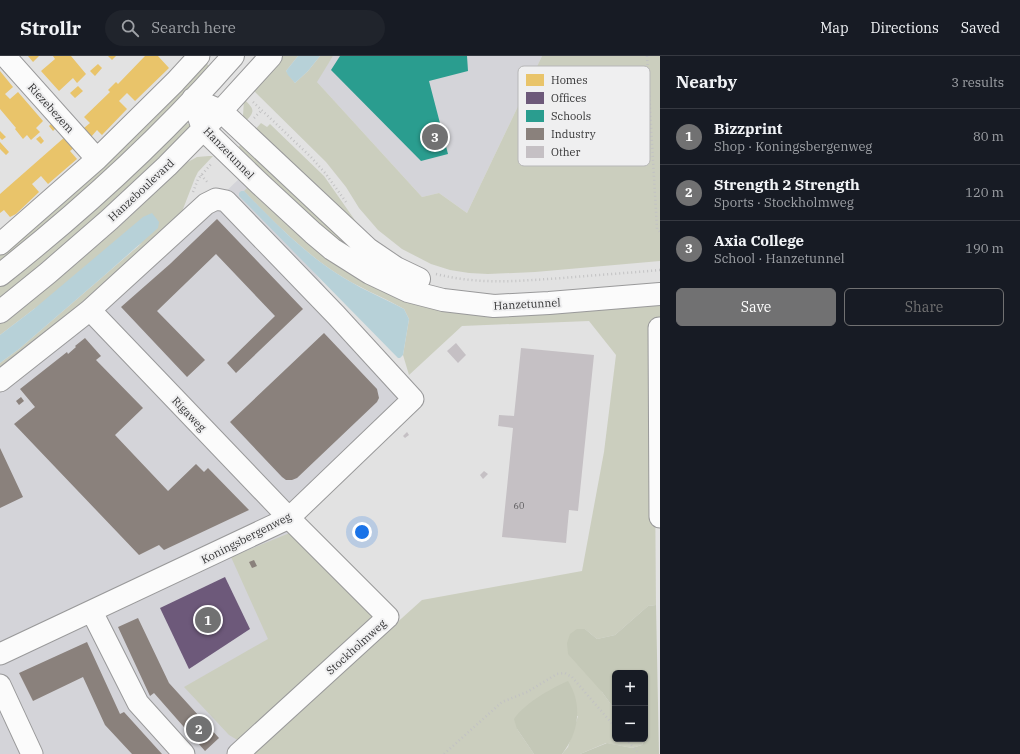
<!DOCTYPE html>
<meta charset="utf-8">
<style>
:root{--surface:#171b24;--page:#20242c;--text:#f1f3f6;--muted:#9ea1a6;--line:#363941;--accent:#717172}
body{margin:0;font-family:"IBM Plex Serif",serif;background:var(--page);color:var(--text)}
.controls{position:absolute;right:12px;bottom:12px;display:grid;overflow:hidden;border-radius:6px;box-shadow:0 1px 3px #0004}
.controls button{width:36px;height:36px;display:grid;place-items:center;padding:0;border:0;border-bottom:1px solid var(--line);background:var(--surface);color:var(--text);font:20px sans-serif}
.you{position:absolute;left:362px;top:476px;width:14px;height:14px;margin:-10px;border:3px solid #fff;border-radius:50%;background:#1a73e8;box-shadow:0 0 0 6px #1a73e833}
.badge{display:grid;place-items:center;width:26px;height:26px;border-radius:50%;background:var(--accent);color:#fff;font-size:13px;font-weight:700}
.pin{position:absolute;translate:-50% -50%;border:2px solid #fff;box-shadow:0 1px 4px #0006}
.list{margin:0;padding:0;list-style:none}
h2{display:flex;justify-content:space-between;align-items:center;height:52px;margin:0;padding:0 16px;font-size:17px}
h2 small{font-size:13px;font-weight:400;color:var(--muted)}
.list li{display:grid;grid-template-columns:26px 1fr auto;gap:12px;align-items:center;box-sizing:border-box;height:56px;padding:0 16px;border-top:1px solid var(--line)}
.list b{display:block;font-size:15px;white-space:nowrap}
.list p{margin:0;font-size:13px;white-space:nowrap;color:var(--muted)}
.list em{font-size:13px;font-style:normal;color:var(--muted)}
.actions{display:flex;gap:8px;padding:12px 16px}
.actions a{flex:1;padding:9px 0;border:1px solid var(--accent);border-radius:6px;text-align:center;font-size:14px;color:var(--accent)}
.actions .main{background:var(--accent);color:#fff}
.icon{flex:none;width:22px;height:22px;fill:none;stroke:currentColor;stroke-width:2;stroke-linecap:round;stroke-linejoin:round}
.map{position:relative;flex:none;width:660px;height:698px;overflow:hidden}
header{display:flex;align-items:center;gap:24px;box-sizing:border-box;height:56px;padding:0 20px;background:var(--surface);border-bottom:1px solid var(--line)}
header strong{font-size:19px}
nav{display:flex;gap:22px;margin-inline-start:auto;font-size:14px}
.search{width:280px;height:36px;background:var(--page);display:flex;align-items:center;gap:10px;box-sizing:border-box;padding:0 14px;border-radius:22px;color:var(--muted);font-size:15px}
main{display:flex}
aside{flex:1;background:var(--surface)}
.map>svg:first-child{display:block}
</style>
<header>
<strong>Strollr</strong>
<div class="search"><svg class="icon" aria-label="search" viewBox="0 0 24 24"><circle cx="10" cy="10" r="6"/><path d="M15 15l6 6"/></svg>Search here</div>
<nav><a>Map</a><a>Directions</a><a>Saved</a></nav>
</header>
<main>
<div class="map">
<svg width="660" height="698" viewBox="0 0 660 698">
<rect width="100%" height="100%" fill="#e2e2e2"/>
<!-- built -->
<path fill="#d4d4d9" d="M333 0H542L467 157 439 137 422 141 316 25Z
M240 122 258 140 404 338 292 452 407 577 278 698H0V330L180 179Z"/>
<!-- green -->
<path fill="#cbcebe" d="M274 0H298L286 15 295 27 308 15 320 0H333L317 26 422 141 439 137 467 157 542 0H660V205L535 216 488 218 469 217 450 214 431 208 402 193 378 174 359 152 346 131 326 106 250 31Z
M204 7 207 8 214 15 0 214V199L32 173Z
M244 43C254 53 256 55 245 66L243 60Z
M185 66 190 69 192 72 0 251V224Z
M261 67 267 71 270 68 324 120 359 170 403 212 253 76Z
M243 86 370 209 307 160 236 94Z
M209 100H213L198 116 195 122 178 166 0 320V307L19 293 142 187 34 253 0 279V260L78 206 121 169 186 107 197 101Z
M250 129 416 241 660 245V294H654L656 549 648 550 615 579 597 583 585 573 602 636 615 654V683H642L644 684 642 689 632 692 606 687 580 698H562L568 691 578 660 517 673 534 698H251L422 544 582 515 604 396 616 299 589 265 462 270 409 319 403 299 409 263 404 253C381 240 357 231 336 217 301 194 273 165 244 135Z
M292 476 373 561 239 685 229 679 184 631 268 583 231 501Z"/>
<!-- forest -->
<path fill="#c4c8b7" d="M656 549 659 698H580L607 687 632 692 642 689 644 685 642 683H645V617H615V654L602 636 568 598 567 587 570 578 577 573H585L597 583 615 579 648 550Z
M568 625C583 648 579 677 562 698H534L517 673 514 663C525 647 550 633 568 625Z"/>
<!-- water -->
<path fill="#b7d1d8" d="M298 0H320L308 15 295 27 288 19 286 15Z
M241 135H244C273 165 301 194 336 217 357 231 381 241 404 253L409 263 403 299 400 302H398L239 140V137Z
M152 157 159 166 158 172 106 218 19 293 0 307V279L34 253 143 161Z"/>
<!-- homes -->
<path fill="#e9c46a" d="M28 0H39L33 6Z
M53 0H71L86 18 77 27 73 22 59 35 41 15 55 3Z
M108 0H116L112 4Z
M145 0H158L169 12 135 45 127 37 119 45 127 53 102 79 97 74 91 81 84 72 90 67 84 61 110 36 108 34 116 26 118 28Z
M98 8 102 12 95 20 90 15Z
M0 15 13 31 5 38 10 43 18 36 43 65 36 72 40 76 31 84 27 79 23 83 15 73 16 72 0 53Z
M78 30 83 35 75 42 70 37Z
M52 67 56 72 53 75 49 70Z
M0 75 6 81 2 84 0 82Z
M40 80 44 85 41 88 36 83Z
M66 80 75 91 70 95 77 103 48 128 41 120 32 128 39 136 16 158 10 161 4 154 0 157V138Z
M0 86 9 96 6 99 0 93Z"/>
<!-- offices -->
<path fill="#6d597a" d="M225 521 250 573 189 613 160 552Z"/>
<!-- schools -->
<path fill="#2a9d8f" d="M340 0H467L468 15 429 25 448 98 421 105 331 14Z"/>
<!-- industry -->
<path fill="#8a817c" d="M217 163 303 253 236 317 227 307 275 260 216 198 157 255 205 304 187 321 121 251 170 208Z
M324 277 377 333 379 342 377 346 297 422 292 424H286L282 421 230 366Z
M85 282 101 300 96 304 143 352 115 379 168 435 196 408 204 416 208 412 249 454 164 494 159 489 139 499 14 368 35 351 20 333 67 296 68 298 76 291 75 290Z
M21 341 24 345 19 349 16 345Z
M0 392 23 441 0 452Z
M254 504 257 510 252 512 249 506Z
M138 562 169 627 219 682 205 695 154 637 150 640 118 571Z
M87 586 120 658 124 656 162 698H132L105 669 83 621 33 645 19 617Z"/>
<!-- building -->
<path fill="#c5c0c4" d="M456 287 466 299 458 307 447 295Z
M521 292 594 299 578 455 569 454 566 487 502 481 513 372 498 370 499 359 514 360Z
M407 376 409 379 405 382 403 380Z
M484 415 488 418 483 423 480 419Z"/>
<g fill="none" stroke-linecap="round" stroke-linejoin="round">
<!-- minor casing -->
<g stroke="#99999a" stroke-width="23">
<path id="minor" d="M5 0 97 103
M0 188 97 103 175 26 199 0
M90 254 289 462 388 561 238 698
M659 272 660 461
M0 325 90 254 206 148 216 143 226 145 336 259 413 343 289 462 0 598
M92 556 138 647 184 698
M0 629 32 698"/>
</g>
<!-- major casing -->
<g stroke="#99999a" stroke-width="24">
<path id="major" d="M193 43 203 73 260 128 313 177 332 193 370 217 408 235 443 244 494 250 549 247 660 238
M193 43 221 55 368 193 396 212 419 223
M0 219C82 154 164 79 233 0
M0 256 48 217 109 164 167 110 221 55 271 0"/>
</g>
<!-- path -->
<path stroke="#c2c2c3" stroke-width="2.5" stroke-dasharray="1 3" stroke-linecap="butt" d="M647 0 657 173 660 176
M253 46 311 101 326 118 346 146
M254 62 262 54
M201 119 209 128
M193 136 198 123 212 107
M436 218C480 229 518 225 563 222 595 219 628 217 660 214
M626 683 639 698
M444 698 502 646 527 636 557 618 565 617 572 621 615 671"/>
<!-- minor -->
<use href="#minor" stroke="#fbfbfb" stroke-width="21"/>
<!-- major -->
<use href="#major" stroke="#fbfbfb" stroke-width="22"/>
</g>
<g text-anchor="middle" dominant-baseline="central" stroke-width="4" stroke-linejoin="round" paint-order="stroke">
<!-- number labels -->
<g font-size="9" fill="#585759">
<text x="519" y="449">60</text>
</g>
<!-- street labels -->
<g font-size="11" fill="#343435" stroke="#efeff0">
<text transform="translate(51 52) rotate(48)">Riezebezem</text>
<text transform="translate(229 97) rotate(46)">Hanzetunnel</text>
<text transform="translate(141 134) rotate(-43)">Hanzeboulevard</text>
<text transform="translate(527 248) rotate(-3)">Hanzetunnel</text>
<text transform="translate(189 358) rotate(46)">Rigaweg</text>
<text transform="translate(246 482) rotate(-27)">Koningsbergenweg</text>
<text transform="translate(356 591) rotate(-42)">Stockholmweg</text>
</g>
</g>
<!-- legend -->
<rect x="518" y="10" width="132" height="100" rx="6" fill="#efeff0" stroke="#b7b7b8" stroke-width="1"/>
<rect x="526" y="18" width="18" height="12" fill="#e9c46a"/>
<rect x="526" y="36" width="18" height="12" fill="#6d597a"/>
<rect x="526" y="54" width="18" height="12" fill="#2a9d8f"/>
<rect x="526" y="72" width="18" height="12" fill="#8a817c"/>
<rect x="526" y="90" width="18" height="12" fill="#c5c0c4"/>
<g font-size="11" fill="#343435">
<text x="551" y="28">Homes</text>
<text x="551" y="46">Offices</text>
<text x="551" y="64">Schools</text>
<text x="551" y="82">Industry</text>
<text x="551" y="100">Other</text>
</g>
</svg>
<div class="controls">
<button>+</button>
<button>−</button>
</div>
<div class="you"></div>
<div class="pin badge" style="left:208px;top:564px">1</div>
<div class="pin badge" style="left:199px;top:673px">2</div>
<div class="pin badge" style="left:435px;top:81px">3</div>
</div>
<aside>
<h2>Nearby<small>3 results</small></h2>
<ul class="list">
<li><span class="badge">1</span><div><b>Bizzprint</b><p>Shop · Koningsbergenweg</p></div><em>80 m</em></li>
<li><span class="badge">2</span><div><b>Strength 2 Strength</b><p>Sports · Stockholmweg</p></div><em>120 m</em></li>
<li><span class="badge">3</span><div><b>Axia College</b><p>School · Hanzetunnel</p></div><em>190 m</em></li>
</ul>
<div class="actions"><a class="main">Save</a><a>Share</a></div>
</aside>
</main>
